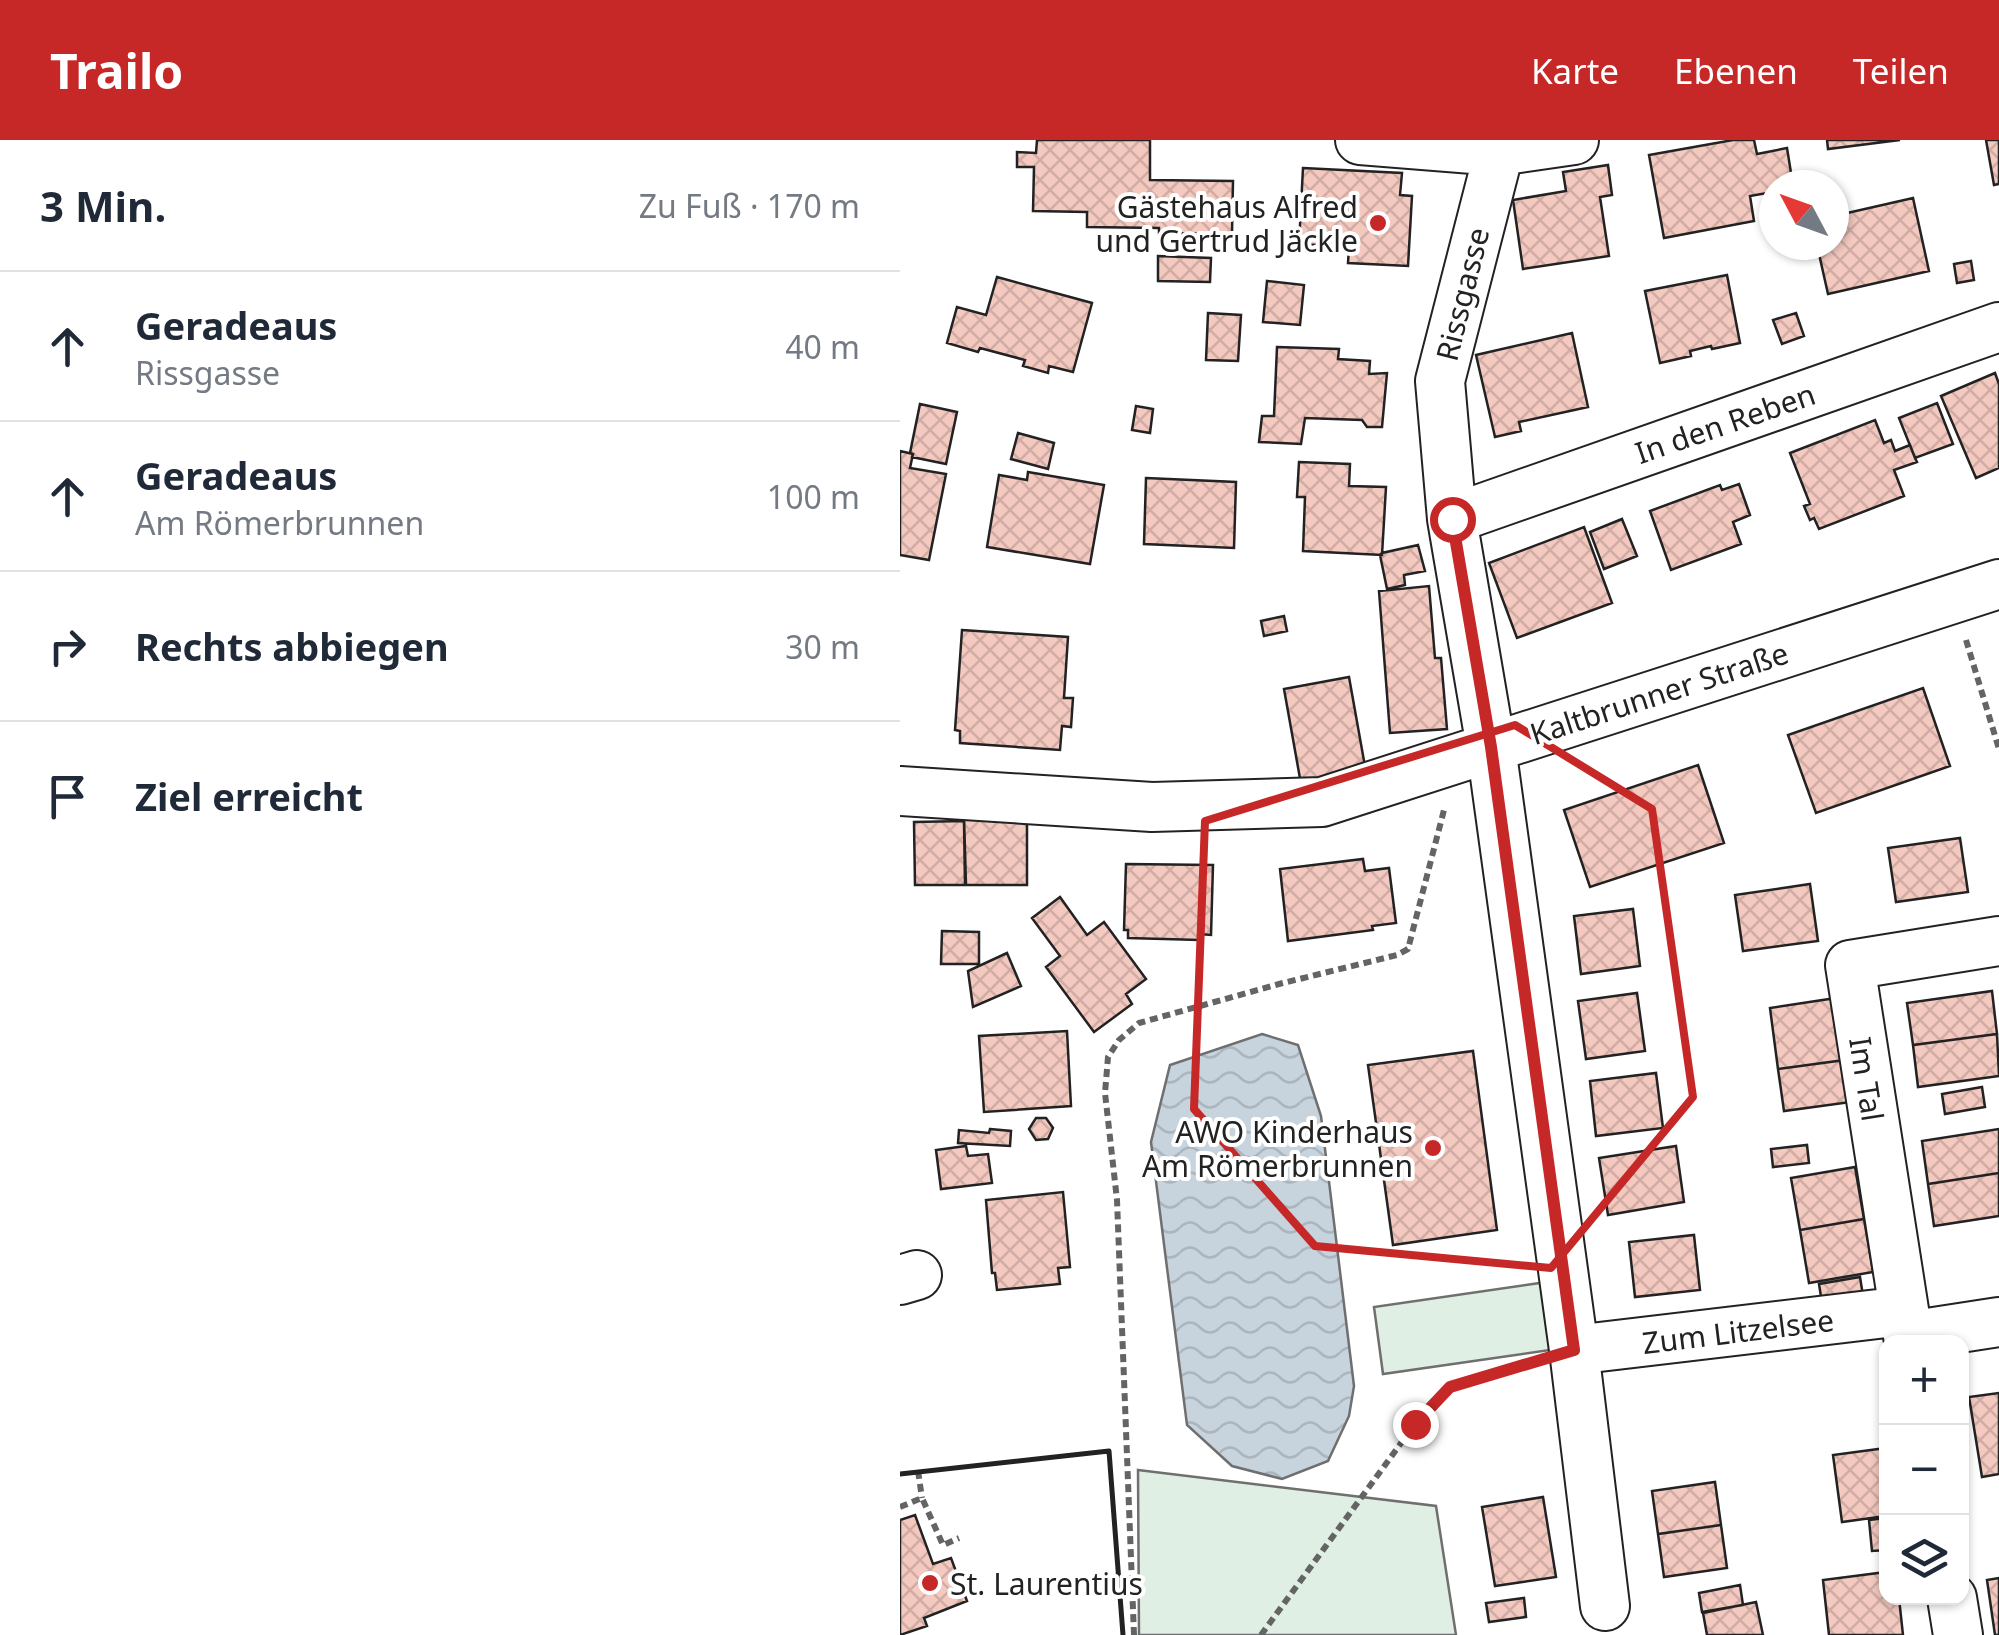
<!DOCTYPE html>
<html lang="de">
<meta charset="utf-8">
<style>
:root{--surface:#fff;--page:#f6f6f7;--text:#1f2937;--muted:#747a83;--line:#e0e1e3;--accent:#c62828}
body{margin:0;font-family:"Noto Sans",sans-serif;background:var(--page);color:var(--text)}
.controls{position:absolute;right:30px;bottom:30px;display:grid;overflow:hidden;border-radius:20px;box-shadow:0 2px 8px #0004}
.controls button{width:90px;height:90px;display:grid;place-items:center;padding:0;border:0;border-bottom:2px solid var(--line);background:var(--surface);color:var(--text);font:50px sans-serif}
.compass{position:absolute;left:859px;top:30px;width:90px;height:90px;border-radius:50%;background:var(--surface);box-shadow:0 2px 8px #0004;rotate:311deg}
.stop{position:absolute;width:30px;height:30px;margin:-22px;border:8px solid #c62828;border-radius:50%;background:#fff}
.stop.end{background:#c62828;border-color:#fff;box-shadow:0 2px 10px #0008}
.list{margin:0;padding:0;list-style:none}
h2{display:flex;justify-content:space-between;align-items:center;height:130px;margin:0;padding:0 40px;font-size:42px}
h2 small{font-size:32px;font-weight:400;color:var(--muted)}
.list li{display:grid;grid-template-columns:65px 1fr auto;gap:30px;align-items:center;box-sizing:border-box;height:150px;padding:0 40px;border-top:2px solid var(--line)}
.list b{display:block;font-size:38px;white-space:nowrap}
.list p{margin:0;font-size:32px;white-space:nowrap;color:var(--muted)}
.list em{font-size:32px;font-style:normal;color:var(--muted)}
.icon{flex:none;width:55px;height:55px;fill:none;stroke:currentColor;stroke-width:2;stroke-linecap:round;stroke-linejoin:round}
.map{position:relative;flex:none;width:1099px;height:1495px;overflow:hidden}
header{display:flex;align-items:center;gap:60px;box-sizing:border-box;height:140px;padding:0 50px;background:var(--accent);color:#fff}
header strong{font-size:48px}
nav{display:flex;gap:55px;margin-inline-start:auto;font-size:35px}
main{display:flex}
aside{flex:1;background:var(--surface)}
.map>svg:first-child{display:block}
</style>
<header>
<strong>Trailo</strong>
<nav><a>Karte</a><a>Ebenen</a><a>Teilen</a></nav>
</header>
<main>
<aside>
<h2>3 Min.<small>Zu Fuß · 170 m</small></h2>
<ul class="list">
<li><svg class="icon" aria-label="ahead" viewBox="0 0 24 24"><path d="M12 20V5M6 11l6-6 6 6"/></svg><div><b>Geradeaus</b><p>Rissgasse</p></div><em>40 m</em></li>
<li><svg class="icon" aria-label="ahead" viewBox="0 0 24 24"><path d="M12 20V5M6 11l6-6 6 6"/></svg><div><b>Geradeaus</b><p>Am Römerbrunnen</p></div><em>100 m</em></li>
<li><svg class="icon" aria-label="right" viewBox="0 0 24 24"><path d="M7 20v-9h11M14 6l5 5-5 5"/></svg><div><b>Rechts abbiegen</b></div><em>30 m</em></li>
<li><svg class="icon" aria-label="arrive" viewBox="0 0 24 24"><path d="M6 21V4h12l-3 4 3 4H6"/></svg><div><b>Ziel erreicht</b></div></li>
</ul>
</aside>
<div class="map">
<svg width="1099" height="1495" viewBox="0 0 1099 1495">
<defs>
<pattern id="water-waves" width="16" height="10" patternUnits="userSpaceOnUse" patternTransform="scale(2.5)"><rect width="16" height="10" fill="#c7d3dd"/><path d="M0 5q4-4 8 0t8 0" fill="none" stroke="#abb5bd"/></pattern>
<pattern id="building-cross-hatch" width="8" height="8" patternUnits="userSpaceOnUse" patternTransform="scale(2.5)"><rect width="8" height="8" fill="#f3c9c0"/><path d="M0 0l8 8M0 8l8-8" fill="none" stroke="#d0aca5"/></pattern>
</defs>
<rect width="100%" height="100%" fill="#fff"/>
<!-- green -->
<path fill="#e0efe3" stroke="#6f6f6f" stroke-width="2.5" d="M647 1142 657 1209 483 1234 474 1167Z
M238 1330 536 1366 556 1495H239Z"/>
<!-- water -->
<path fill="url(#water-waves)" stroke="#6f6f6f" stroke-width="2.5" d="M362 894 398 905 421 976 454 1246 449 1276 428 1321 382 1339 332 1326 287 1285 251 1002 270 925Z"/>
<!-- building -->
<path fill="url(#building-cross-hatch)" stroke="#222" stroke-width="2.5" d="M137 0H250V40L333 41 332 94 259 93V88L187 87V72L133 71 134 27H117V12L136 13Z
M833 0H854L857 14 887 8 893 45H874L873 52 850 56 854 81 764 98 749 15Z
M927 0H1000L928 9Z
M1086 0H1099V44L1094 45Z
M708 25 712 55 700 57 709 116 623 129 613 60 666 51 663 32Z
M403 28 502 33 500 55 512 56 508 126 448 123 449 107 399 104Z
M1013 58 1029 131 928 154 917 105H934V76Z
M258 116 311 118 310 142 258 141Z
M1071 121 1074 140 1057 143 1054 124Z
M827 135 840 203 812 209 811 206 790 211 791 216 760 223 745 151Z
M97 137 192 163 173 232 149 226 148 233 123 226 125 220 80 208 78 212 47 203 57 167 86 175Z
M367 141 404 145 400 185 363 182Z
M308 173 341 175 338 221 306 220Z
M896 173 904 196 882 204 873 180Z
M672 193 688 267 619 282 621 291 595 297 576 215Z
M377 207 439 209 438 219 470 221 469 234 487 233 482 287H467L462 280 405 278 401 304 359 302 362 276H374Z
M1095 233 1099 244V328L1076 338 1041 256Z
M1037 263 1053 304 1015 318 999 278Z
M20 264 57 272 46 324 12 317 13 314 10 313Z
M236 266 253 269 250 293 232 290Z
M975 280 984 303 991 300 995 311 1010 305 1015 318 1017 322 994 330 1004 356 919 389 914 378 910 380 904 366 910 364 890 313Z
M118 293 154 303 148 329 111 319Z
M0 311 13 314 10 328 46 334 29 420 0 415Z
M399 322 450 324 449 346 486 347 482 415 403 411 405 357H397Z
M128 332 204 345 190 424 87 407 99 335 127 340Z
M246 338 336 342 334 408 244 404Z
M839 344 850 375 833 382 841 404 771 430 750 371 820 345 822 350Z
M722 379 737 416 704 429 690 392Z
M684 387 712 463 617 498 589 423Z
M518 405 525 431 504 435 505 445 487 449 480 415 482 413Z
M529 446 535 518H541L547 589 490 593 479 451Z
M384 476 387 491 364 496 361 481Z
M62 490 168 497 164 558H173L171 587 162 586 160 610 60 603V591L55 590Z
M449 537 466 632 401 644 384 549Z
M1023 548 1050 626 916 673 888 595Z
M798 625 824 703 690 747 664 670Z
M127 675V745H66L64 676Z
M64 681 65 745H15L14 682Z
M1060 698 1068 752 996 762 988 708Z
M463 719 465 731 489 728 496 783 472 786 473 790 388 801 380 729Z
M226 724 313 725 311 795 299 794V800L228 798V790H224Z
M910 744 918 801 843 811 835 755Z
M160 757 187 795 204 782 246 839 226 854 232 864 194 892 146 827 160 816 132 778Z
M733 769 740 826 681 834 674 776Z
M42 791 79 792V824H41Z
M107 813 121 846 73 867 68 831Z
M1092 851 1097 894 1013 905 1007 863Z
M737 853 745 911 686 919 678 861Z
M936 858 945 920 878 929 870 868Z
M167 891 171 966 84 972 79 896Z
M1097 894 1099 936 1018 947 1013 905Z
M573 911 597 1090 493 1105 468 925Z
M945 920 951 962 884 971 878 929Z
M756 933 763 988 696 996 690 941Z
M1082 947 1085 967 1045 974 1042 954Z
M136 978H146L153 988 148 999 136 1000 129 989Z
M90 989 111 991 110 1006 58 1003 59 990 89 993Z
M1099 989V1033L1028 1044 1022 1001Z
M907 1005 909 1023 873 1027 871 1009Z
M66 1006 68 1016 88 1014 92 1043 41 1049 36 1010Z
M776 1006 784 1062 708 1075 699 1018Z
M955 1027 964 1079 900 1090 891 1038Z
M1099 1033V1076L1034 1086 1028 1044Z
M163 1052 170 1127 158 1128 160 1144 97 1150 95 1133H92L86 1060Z
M964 1079 973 1132 909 1143 900 1090Z
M794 1095 800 1150 735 1157 729 1102Z
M960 1137 963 1156 922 1163 919 1144Z
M1099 1253V1334L1082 1337 1069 1257Z
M986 1308V1376L942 1382 933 1315Z
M815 1342 821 1385 758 1394 752 1351Z
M643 1357 656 1437 595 1446 582 1367Z
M15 1375 33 1424 51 1418 67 1461 24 1478 27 1486 0 1495V1380Z
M986 1378V1410L972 1411 969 1380Z
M821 1385 827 1428 764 1437 758 1394Z
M986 1432V1458H999L1003 1495H929L923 1440Z
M1099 1438V1495H1095L1087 1440Z
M840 1445 843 1465 802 1472 799 1453Z
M624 1458 626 1477 589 1482 586 1463Z
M856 1462 863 1495H807L803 1473Z"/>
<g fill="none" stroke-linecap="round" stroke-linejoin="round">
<!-- minor casing -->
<g stroke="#222" stroke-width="52">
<path id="minor" d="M460 0 598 11 674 0
M602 0 540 241 552 379 591 607 674 1210 705 1466
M552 379 1099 187
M0 651 252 667 422 662 1099 444
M0 1140 17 1135
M1008 1196 1099 1182
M1009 1202 950 825 1099 801
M674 1210 1003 1171
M1052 1458 1058 1495"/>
</g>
<!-- path -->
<path stroke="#646464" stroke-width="6" stroke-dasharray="8 5" stroke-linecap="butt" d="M1066 500 1099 609
M18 1331 22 1358
M0 1367 22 1358 43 1405 59 1398
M234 1495 217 1060 205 953 208 917 219 900 239 883 379 844 497 815 508 809 544 670
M361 1495 515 1284 550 1247 634 1222"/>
<!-- minor -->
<use href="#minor" stroke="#fff" stroke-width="48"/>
<!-- wall -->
<path stroke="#222" stroke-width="5" d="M0 1334 209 1311 223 1495"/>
</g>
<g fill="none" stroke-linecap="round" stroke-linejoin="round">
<!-- route -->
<path stroke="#c62828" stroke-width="12" d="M515 1284 550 1247 674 1210 591 607 552 379"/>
</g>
<!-- marked area -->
<path fill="none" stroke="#c62828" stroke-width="8" stroke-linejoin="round" d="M615 585 752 669 793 957 651 1128 415 1106 294 969 305 681Z"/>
<!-- markers -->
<g fill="#c62828" stroke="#fff" stroke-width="4">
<circle cx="478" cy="83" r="10"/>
<circle cx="533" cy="1008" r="10"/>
<circle cx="30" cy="1443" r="10"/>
</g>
<g text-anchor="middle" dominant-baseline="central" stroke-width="8" stroke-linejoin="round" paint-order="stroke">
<!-- poi labels -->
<g font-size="30" fill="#222" stroke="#fff" text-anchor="end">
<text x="458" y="66">Gästehaus Alfred<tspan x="458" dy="34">und Gertrud Jäckle</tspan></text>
<text x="513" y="991">AWO Kinderhaus<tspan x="513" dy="34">Am Römerbrunnen</tspan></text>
<text x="50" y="1443" text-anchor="start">St. Laurentius</text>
</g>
<!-- street labels -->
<g font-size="30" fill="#222" stroke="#fff">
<text transform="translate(562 154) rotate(-76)">Rissgasse</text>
<text transform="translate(825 283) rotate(-19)">In den Reben</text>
<text transform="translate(759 553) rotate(-18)">Kaltbrunner Straße</text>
<text transform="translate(967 939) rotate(81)">Im Tal</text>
<text transform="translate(838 1191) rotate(-7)">Zum Litzelsee</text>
</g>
</g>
</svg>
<div class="controls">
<button>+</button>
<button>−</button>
<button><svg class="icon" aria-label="layers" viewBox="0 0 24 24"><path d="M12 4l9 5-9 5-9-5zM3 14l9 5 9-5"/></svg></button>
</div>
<svg class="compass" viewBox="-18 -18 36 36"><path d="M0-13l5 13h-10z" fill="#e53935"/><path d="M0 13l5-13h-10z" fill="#747a83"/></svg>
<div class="stop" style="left:552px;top:379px"></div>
<div class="stop end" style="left:515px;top:1284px"></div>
</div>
</main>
